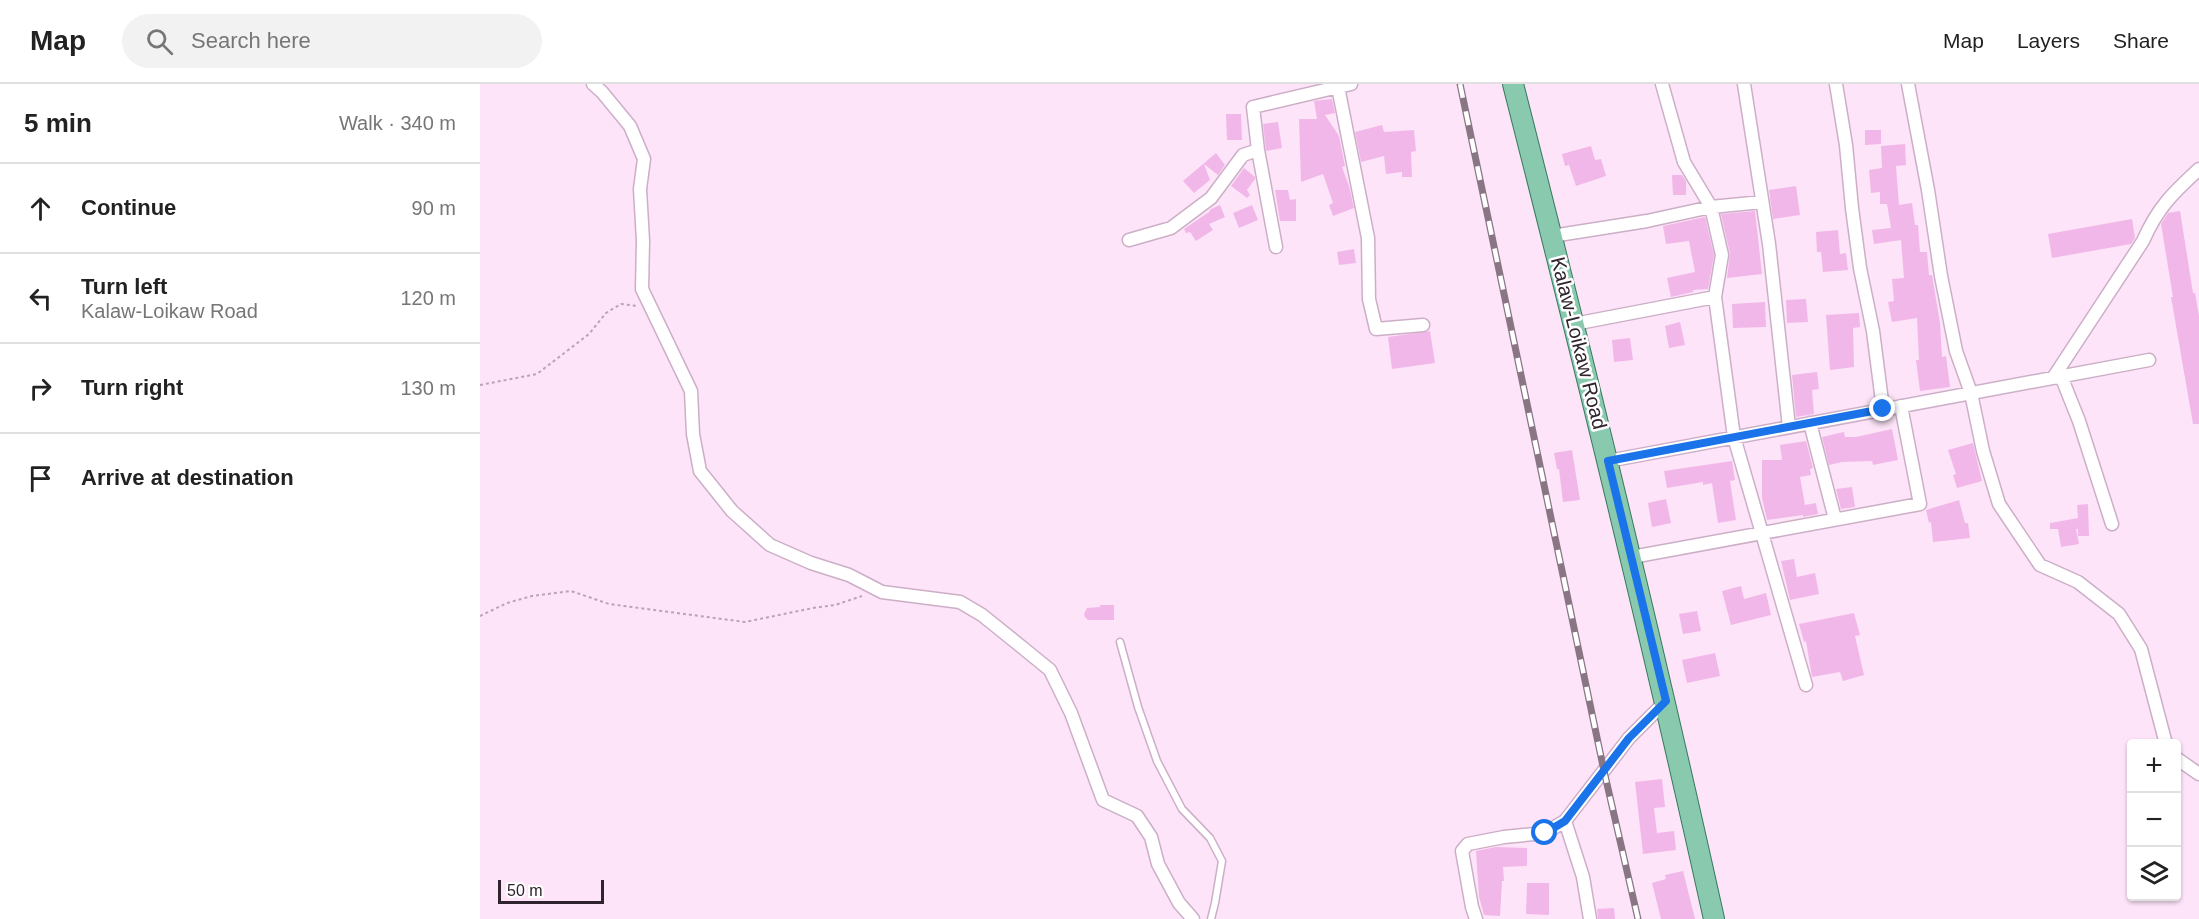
<!DOCTYPE html>
<meta charset="utf-8">
<style>
:root{--surface:#fff;--page:#f2f2f2;--text:#222;--muted:#767676;--line:#e0e0e0}
body{margin:0;font-family:Helvetica,sans-serif;background:var(--page);color:var(--text)}
.controls{position:absolute;right:18px;bottom:18px;display:grid;overflow:hidden;border-radius:6px;box-shadow:0 2px 4px #0004}
.controls button{width:54px;height:54px;display:grid;place-items:center;padding:0;border:0;border-bottom:2px solid var(--line);background:var(--surface);color:var(--text);font:30px sans-serif}
.scale{position:absolute;left:18px;bottom:15px;width:106px;box-sizing:border-box;padding-left:6px;border:3px solid #2f232d;border-top:0;font-size:16px;line-height:21px;white-space:nowrap;color:#2f232d;-webkit-text-stroke:4px #fff;paint-order:stroke}
.stop{position:absolute;width:18px;height:18px;margin:-14px;border:4px solid #1a73e8;border-radius:50%;background:#fff}
.stop.end{background:#1a73e8;border-color:#fff;box-shadow:0 2px 6px #0008}
.list{margin:0;padding:0;list-style:none}
h2{display:flex;justify-content:space-between;align-items:center;height:78px;margin:0;padding:0 24px;font-size:26px}
h2 small{font-size:20px;font-weight:400;color:var(--muted)}
.list li{display:grid;grid-template-columns:39px 1fr auto;gap:18px;align-items:center;box-sizing:border-box;height:90px;padding:0 24px;border-top:2px solid var(--line)}
.list b{display:block;font-size:22px;white-space:nowrap}
.list p{margin:0;font-size:20px;white-space:nowrap;color:var(--muted)}
.list em{font-size:20px;font-style:normal;color:var(--muted)}
.icon{flex:none;width:33px;height:33px;fill:none;stroke:currentColor;stroke-width:2;stroke-linecap:round;stroke-linejoin:round}
.map{position:relative;flex:none;width:1719px;height:835px;overflow:hidden}
header{display:flex;align-items:center;gap:36px;box-sizing:border-box;height:84px;padding:0 30px;background:var(--surface);border-bottom:2px solid var(--line)}
header strong{font-size:28px}
nav{display:flex;gap:33px;margin-inline-start:auto;font-size:21px}
.search{width:420px;height:54px;background:var(--page);display:flex;align-items:center;gap:15px;box-sizing:border-box;padding:0 21px;border-radius:33px;color:var(--muted);font-size:22px}
main{display:flex}
aside{flex:1;background:var(--surface)}
.map>svg:first-child{display:block}
</style>
<header>
<strong>Map</strong>
<div class="search"><svg class="icon" aria-label="search" viewBox="0 0 24 24"><circle cx="10" cy="10" r="6"/><path d="M15 15l6 6"/></svg>Search here</div>
<nav><a>Map</a><a>Layers</a><a>Share</a></nav>
</header>
<main>
<aside>
<h2>5 min<small>Walk · 340 m</small></h2>
<ul class="list">
<li><svg class="icon" aria-label="ahead" viewBox="0 0 24 24"><path d="M12 20V5M6 11l6-6 6 6"/></svg><div><b>Continue</b></div><em>90 m</em></li>
<li><svg class="icon" aria-label="left" viewBox="0 0 24 24"><path d="M17 20v-9H6M10 6l-5 5 5 5"/></svg><div><b>Turn left</b><p>Kalaw-Loikaw Road</p></div><em>120 m</em></li>
<li><svg class="icon" aria-label="right" viewBox="0 0 24 24"><path d="M7 20v-9h11M14 6l5 5-5 5"/></svg><div><b>Turn right</b></div><em>130 m</em></li>
<li><svg class="icon" aria-label="arrive" viewBox="0 0 24 24"><path d="M6 21V4h12l-3 4 3 4H6"/></svg><div><b>Arrive at destination</b></div></li>
</ul>
</aside>
<div class="map">
<svg width="1719" height="835" viewBox="0 0 1719 835">
<rect width="100%" height="100%" fill="#fde4f8"/>
<!-- building -->
<path fill="#f2b7e9" d="M852 15 855 29 845 31 859 52 865 82 862 83 869 102 874 124 853 132 849 121 853 119 843 90 821 98 819 35H837L834 17Z
M746 30H761L762 56H747Z
M798 38 802 64 786 67 783 40Z
M902 41 904 48 934 46 936 67 931 68 932 93H922V88L906 90 904 72 881 78 875 48Z
M1385 46H1401V60L1385 61Z
M1425 60 1426 81 1416 82 1419 121 1432 119 1435 141H1438L1440 168H1447L1449 191H1452L1460 239 1462 273 1466 272 1470 303 1440 307 1436 276H1439L1437 234 1412 238 1408 218 1414 217 1412 195 1424 194 1421 156 1394 160 1392 146 1411 144 1407 120H1400V108L1391 109 1389 86 1402 84 1401 62Z
M1111 62 1115 76 1121 75 1126 92 1096 102 1089 81 1085 82 1082 70Z
M736 69 745 81 738 91 724 80 730 96 714 109 703 97Z
M764 84 775 93V95L767 106 770 111 767 114 751 102Z
M1192 91H1202L1206 97V111H1193Z
M1316 102 1320 131 1293 135 1289 106Z
M795 106H808L810 116 816 115V137H800Z
M740 121 745 133 729 140 733 146 716 157 710 148 706 149 704 145 729 128 731 125Z
M772 121 778 136 759 144 753 129Z
M1275 127 1282 190 1247 194 1250 170 1241 130Z
M1700 127 1713 209H1715L1719 232V340H1713L1691 213H1693L1681 140 1688 129Z
M1225 133 1234 171 1228 205 1213 206V208L1191 213 1187 194 1215 188 1209 157 1186 160 1183 142Z
M1652 135 1655 154 1651 160 1572 174 1568 150Z
M1358 146 1360 170 1366 169 1368 186 1343 188 1341 168H1337L1336 148Z
M874 165 876 179 859 181 857 168Z
M1326 215 1328 238 1307 239 1306 216Z
M1285 218 1286 243 1253 244 1252 220Z
M1379 229 1380 243 1373 244 1374 283 1350 286 1346 231Z
M1200 238 1205 261 1189 264 1185 242Z
M950 247 955 279 912 285 908 253Z
M1150 254 1153 276 1134 278 1132 256Z
M1337 288 1339 305 1332 306 1334 330 1316 333 1312 291Z
M1412 345 1418 376 1393 381 1392 377 1362 378 1349 381 1342 353 1364 348 1365 353H1376Z
M1326 357 1333 384 1330 385 1331 391 1320 393 1325 421 1336 419 1338 430 1323 433V431L1287 436 1282 414V376H1302L1300 361Z
M1493 359 1502 397 1477 404 1473 391 1476 390 1468 366Z
M1092 366 1100 416 1083 418 1079 385H1077L1074 369Z
M1252 377 1255 396 1250 397 1256 436 1238 439 1232 399 1223 401V398L1187 404 1184 387Z
M1372 403 1375 423 1361 425 1356 405Z
M1186 415 1191 439 1172 443 1168 419Z
M1479 416 1485 439H1488L1490 454 1453 458 1451 438 1449 439 1446 426Z
M1608 420 1609 452H1598V445H1596L1599 460 1581 463 1578 445H1570V439L1598 434 1597 421Z
M1314 475 1317 493 1335 489 1339 510 1310 516 1301 477Z
M1261 502 1264 515 1286 509 1291 531 1251 541 1242 507Z
M620 521H634V536H608L605 533 604 530 607 524 620 523Z
M1217 527 1221 547 1203 550 1199 530Z
M1374 529 1380 551 1375 552 1384 591 1363 597 1360 588 1332 593 1326 557 1324 558 1319 540Z
M1235 569 1240 592 1207 599 1202 576Z
M1182 695 1185 723 1174 724 1177 749 1194 747 1196 766 1163 770 1155 698Z
M1016 763 1047 764V782L1023 783 1024 797H1022L1020 832 1004 831 999 813 996 767Z
M1203 787 1215 835H1181L1172 799 1186 795 1185 791Z
M1047 799H1069V831L1046 830Z
M1134 824 1135 835H1118L1117 825Z"/>
<g fill="none" stroke-linecap="round" stroke-linejoin="round">
<!-- service casing -->
<g stroke="#ccafc7" stroke-width="9">
<path id="service" d="M640 558 658 623 677 677 702 725 730 754 742 777 735 819 731 835"/>
</g>
<!-- minor casing -->
<g stroke="#ccafc7" stroke-width="15">
<path id="minor" d="M113 0 122 8 150 42 164 75 160 105 163 157 162 205 211 307 213 350 220 387 252 427 290 461 331 479 369 491 402 508 480 518 502 531 543 564 570 586 591 629 623 716 657 732 671 753 678 780 699 819 713 835
M1182 0 1204 78 1231 123 1242 171 1235 213 1254 353 1326 601
M1264 0 1289 160 1309 343
M1356 0 1366 61 1372 124 1380 184 1393 247 1403 325
M1428 0 1448 106 1461 192 1476 267 1491 309 1503 367 1519 420 1560 481 1598 498 1639 530 1661 565 1686 660
M858 3 888 154 889 215 896 245 943 241
M1072 152 1167 137 1231 123 1282 118
M649 156 691 144 731 114 763 71 778 66
M796 163 778 66 773 23 871 0
M1094 240 1235 213
M1581 292 1599 337 1632 440
M1573 294 1663 157C1678 123 1693 109 1719 85
M1330 339 1355 435
M1128 377 1669 276
M1152 473 1440 420 1421 322
M1696 674 1719 690
M1085 737 1103 793 1110 835
M996 835 992 823 982 767 988 760 1024 753 1065 749 1085 737 1149 654 1186 617"/>
</g>
<!-- primary casing -->
<g stroke="#37785e" stroke-width="22">
<path id="primary" d="M1033 0C1104 278 1172 555 1234 835"/>
</g>
<!-- path -->
<path stroke="#b9a4b5" stroke-width="2" stroke-dasharray="3 3" stroke-linecap="butt" d="M0 301 57 290 109 250 126 229 141 220 157 222
M0 532 27 519 52 512 91 507 129 520 265 538 333 524 355 521 382 512"/>
<!-- service -->
<use href="#service" stroke="#fff" stroke-width="6"/>
<!-- minor -->
<use href="#minor" stroke="#fff" stroke-width="12"/>
<!-- primary -->
<use href="#primary" stroke="#89caaf" stroke-width="20"/>
<!-- rail casing -->
<g stroke="#887685" stroke-width="7">
<path id="rail" d="M980 0 1124 687 1158 835"/>
</g>
<!-- rail -->
<use href="#rail" stroke="#fff" stroke-width="4.5" stroke-dasharray="14" stroke-linecap="butt"/>
</g>
<g fill="none" stroke-linecap="round" stroke-linejoin="round">
<!-- route -->
<path stroke="#1a73e8" stroke-width="8" d="M1065 749 1085 737 1149 654 1186 617 1128 377 1403 325"/>
</g>
<g text-anchor="middle" dominant-baseline="central" stroke-width="5" stroke-linejoin="round" paint-order="stroke">
<!-- street labels -->
<g font-size="20" fill="#2f232d" stroke="#fff">
<text transform="translate(1099 259) rotate(76)">Kalaw-Loikaw Road</text>
</g>
</g>
</svg>
<div class="controls">
<button>+</button>
<button>−</button>
<button><svg class="icon" aria-label="layers" viewBox="0 0 24 24"><path d="M12 4l9 5-9 5-9-5zM3 14l9 5 9-5"/></svg></button>
</div>
<div class="scale">50 m</div>
<div class="stop" style="left:1065px;top:749px"></div>
<div class="stop end" style="left:1403px;top:325px"></div>
</div>
</main>
